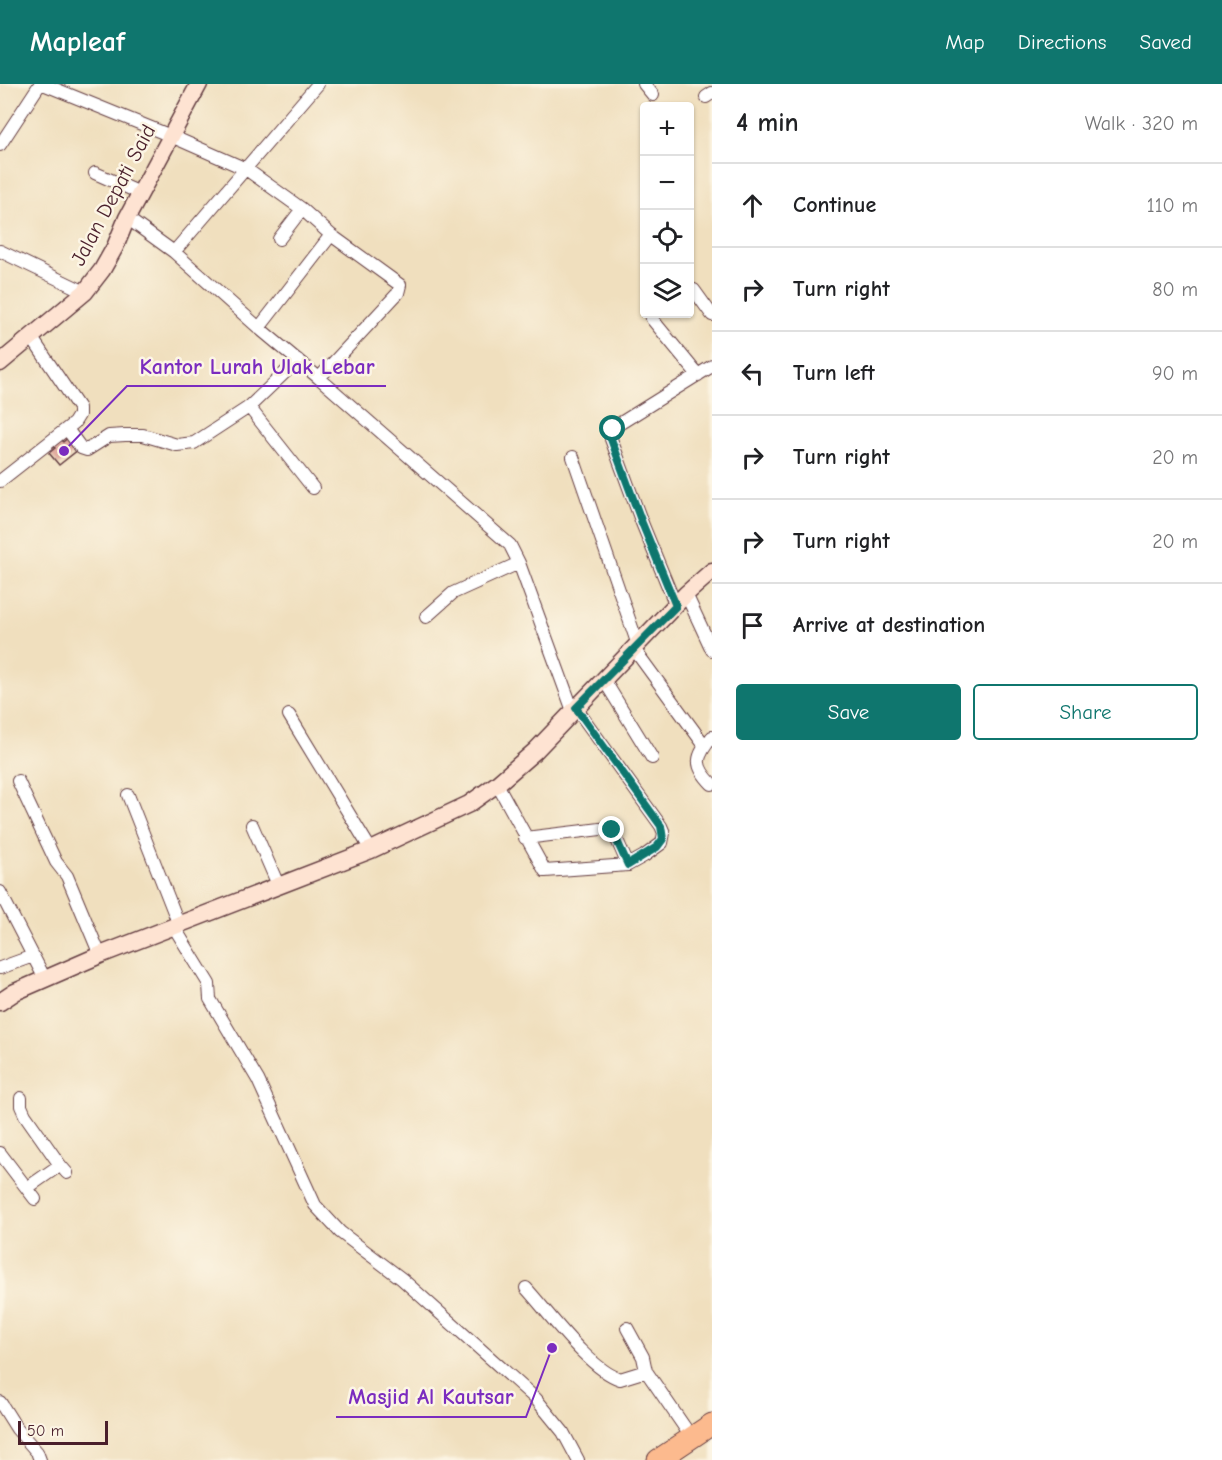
<!DOCTYPE html>
<meta charset="utf-8">
<style>
:root{--surface:#fff;--page:#f2f2f2;--text:#202124;--muted:#757577;--line:#e0e0e0;--accent:#0f766e}
body{margin:0;font-family:"Comic Neue",sans-serif;background:var(--page);color:var(--text)}
.controls{position:absolute;right:18px;top:18px;display:grid;overflow:hidden;border-radius:6px;box-shadow:0 2px 4px #0004}
.controls button{width:54px;height:54px;display:grid;place-items:center;padding:0;border:0;border-bottom:2px solid var(--line);background:var(--surface);color:var(--text);font:30px sans-serif}
.scale{position:absolute;left:18px;bottom:15px;width:90px;box-sizing:border-box;padding-left:6px;border:3px solid #4a1f2b;border-top:0;font-size:16px;line-height:21px;white-space:nowrap;color:#4a1f2b;-webkit-text-stroke:4px #fcf5e5;paint-order:stroke}
.stop{position:absolute;width:18px;height:18px;margin:-14px;border:4px solid #0f766e;border-radius:50%;background:#fff}
.stop.end{background:#0f766e;border-color:#fff;box-shadow:0 2px 6px #0008}
.list{margin:0;padding:0;list-style:none}
h2{display:flex;justify-content:space-between;align-items:center;height:78px;margin:0;padding:0 24px;font-size:26px}
h2 small{font-size:20px;font-weight:400;color:var(--muted)}
.list li{display:grid;grid-template-columns:39px 1fr auto;gap:18px;align-items:center;box-sizing:border-box;height:84px;padding:0 24px;border-top:2px solid var(--line)}
.list b{display:block;font-size:22px;white-space:nowrap}
.list em{font-size:20px;font-style:normal;color:var(--muted)}
.actions{display:flex;gap:12px;padding:18px 24px}
.actions a{flex:1;padding:14px 0;border:2px solid var(--accent);border-radius:6px;text-align:center;font-size:21px;color:var(--accent)}
.actions .main{background:var(--accent);color:#fff}
.icon{flex:none;width:33px;height:33px;fill:none;stroke:currentColor;stroke-width:2;stroke-linecap:round;stroke-linejoin:round}
.map{position:relative;flex:none;width:712px;height:1376px;overflow:hidden}
header{display:flex;align-items:center;gap:36px;box-sizing:border-box;height:84px;padding:0 30px;background:var(--accent);color:#fff}
header strong{font-size:28px}
nav{display:flex;gap:33px;margin-inline-start:auto;font-size:21px}
main{display:flex}
aside{flex:1;background:var(--surface)}
.map>svg:first-child{display:block}
</style>
<header>
<strong>Mapleaf</strong>
<nav><a>Map</a><a>Directions</a><a>Saved</a></nav>
</header>
<main>
<div class="map">
<svg width="712" height="1376" viewBox="0 0 712 1376">
<rect width="100%" height="100%" fill="#fcf5e5"/>
<filter id="ink" filterUnits="userSpaceOnUse"><feTurbulence type="fractalNoise" baseFrequency=".0167" numOctaves="2"/><feDisplacementMap in="SourceGraphic" scale="12" xChannelSelector="R" yChannelSelector="G"/><feConvolveMatrix kernelMatrix="1 2 1 2 8 2 1 2 1" color-interpolation-filters="sRGB"/></filter>
<filter id="wash" filterUnits="userSpaceOnUse"><feTurbulence type="fractalNoise" baseFrequency=".008" numOctaves="4" result="noise"/><feDisplacementMap in="SourceGraphic" scale="24" xChannelSelector="R" yChannelSelector="G"/><feGaussianBlur stdDeviation="1.35" result="paint"/><feColorMatrix in="noise" values="0 0 0 0 0 0 0 0 0 0 0 0 0 0 0 0 0 1.4 0 .05"/><feComposite in="paint" operator="in"/></filter>
<g filter="url(#wash)">
<rect width="100%" height="100%" fill="#f0dfbe"/>
<g id="blocks">
<!-- building -->
<path fill="#d79187" d="M70 352 79 365 59 381 49 369 55 364 53 362 61 355 63 358Z"/>
</g>
</g>
<g filter="url(#ink)">
<use href="#blocks" fill-opacity="0" stroke="#633c41" stroke-width="1.5"/>
<g fill="none" stroke-linecap="round" stroke-linejoin="round">
<!-- street casing -->
<g stroke="#633c41" stroke-width="14">
<path id="street" d="M43 0 171 52 246 85 302 125 331 151 400 201 398 209 319 294
M644 0 653 11
M706 13 712 9
M0 61 40 0
M95 89 140 109
M127 134 174 168 259 244 319 294 510 461 519 479 573 627
M279 155 302 125
M0 167 85 208
M174 168 318 0
M690 205 694 206 712 231
M651 230 652 235 698 291
M259 244 331 151
M249 323 313 404
M67 345 81 364 87 366 109 352 125 351H143L177 361 194 359 249 323 298 276
M573 373 638 561
M0 397 74 339 79 331V324L32 254
M686 510 712 566
M676 522 642 439 611 355C612 347 613 345 619 340L712 282
M426 533 453 509 519 479
M634 565 705 662
M604 596 652 674
M289 631 371 766
M712 653C696 673 693 681 712 700
M18 697 56 778 67 792 100 871
M497 700 545 787 628 781 644 772 662 759 664 749 661 742 576 624
M128 711 179 841
M252 741 279 803
M525 754 609 744 614 749 628 781
M0 808 45 895
M174 843 209 900 210 915 258 996 315 1121 340 1148 402 1195 536 1315 563 1348 578 1376
M0 884 33 872
M21 1014V1022L25 1031 60 1081 67 1089
M0 1069 35 1115
M27 1104 60 1081
M526 1204C548 1228 590 1286 620 1295L646 1287 692 1354
M627 1244 643 1273 646 1287
M0 1318 17 1345 37 1368 40 1376"/>
</g>
<!-- secondary casing -->
<g stroke="#633c41" stroke-width="19">
<path id="secondary" d="M0 279 85 208 102 186 115 163 127 134 199 0
M0 918 15 908 100 871 371 766 469 720 497 700 535 667 686 510 712 487"/>
</g>
<!-- highway casing -->
<g stroke="#633c41" stroke-width="23">
<path id="highway" d="M658 1376 712 1340"/>
</g>
<!-- street -->
<use href="#street" stroke="#fff" stroke-width="12"/>
<!-- secondary -->
<use href="#secondary" stroke="#fee3d2" stroke-width="16"/>
<!-- highway -->
<use href="#highway" stroke="#fcba8e" stroke-width="21"/>
</g>
</g>
<g fill="none" stroke-linecap="round" stroke-linejoin="round" filter="url(#ink)">
<!-- route -->
<path stroke="#0f766e" stroke-width="8" d="M612 746 628 781 657 763 663 755 661 742 576 624 676 522 642 439 611 355 613 345"/>
</g>
<g text-anchor="middle" dominant-baseline="central" stroke-width="5" stroke-linejoin="round" paint-order="stroke">
<!-- street labels -->
<g font-size="21" fill="#4a1f2b" stroke="#fcf5e5">
<text transform="translate(113 111) rotate(-62)">Jalan Depati Said</text>
</g>
</g>
<!-- callouts -->
<path fill="none" stroke="#7b2cbf" stroke-width="2" d="M64 367L127 302H386M552 1264L526 1333H336"/>
<g fill="#7b2cbf" stroke="#fcf5e5" stroke-width="2">
<circle cx="64" cy="367" r="6"/>
<circle cx="552" cy="1264" r="6"/>
</g>
<g font-size="22" text-anchor="middle" font-weight="bold" fill="#7b2cbf" stroke="#fcf5e5" stroke-width="5" stroke-linejoin="round" paint-order="stroke">
<text x="257" y="290">Kantor Lurah Ulak Lebar</text>
<text x="431" y="1320">Masjid Al Kautsar</text>
</g>
</svg>
<div class="controls">
<button>+</button>
<button>−</button>
<button><svg class="icon" aria-label="locate" viewBox="0 0 24 24"><circle cx="12" cy="12" r="6"/><path d="M12 2v4M12 18v4M2 12h4M18 12h4"/></svg></button>
<button><svg class="icon" aria-label="layers" viewBox="0 0 24 24"><path d="M12 4l9 5-9 5-9-5zM3 14l9 5 9-5"/></svg></button>
</div>
<div class="scale">50 m</div>
<div class="stop" style="left:613px;top:345px"></div>
<div class="stop end" style="left:612px;top:746px"></div>
</div>
<aside>
<h2>4 min<small>Walk · 320 m</small></h2>
<ul class="list">
<li><svg class="icon" aria-label="ahead" viewBox="0 0 24 24"><path d="M12 20V5M6 11l6-6 6 6"/></svg><div><b>Continue</b></div><em>110 m</em></li>
<li><svg class="icon" aria-label="right" viewBox="0 0 24 24"><path d="M7 20v-9h11M14 6l5 5-5 5"/></svg><div><b>Turn right</b></div><em>80 m</em></li>
<li><svg class="icon" aria-label="left" viewBox="0 0 24 24"><path d="M17 20v-9H6M10 6l-5 5 5 5"/></svg><div><b>Turn left</b></div><em>90 m</em></li>
<li><svg class="icon" aria-label="right" viewBox="0 0 24 24"><path d="M7 20v-9h11M14 6l5 5-5 5"/></svg><div><b>Turn right</b></div><em>20 m</em></li>
<li><svg class="icon" aria-label="right" viewBox="0 0 24 24"><path d="M7 20v-9h11M14 6l5 5-5 5"/></svg><div><b>Turn right</b></div><em>20 m</em></li>
<li><svg class="icon" aria-label="arrive" viewBox="0 0 24 24"><path d="M6 21V4h12l-3 4 3 4H6"/></svg><div><b>Arrive at destination</b></div></li>
</ul>
<div class="actions"><a class="main">Save</a><a>Share</a></div>
</aside>
</main>
